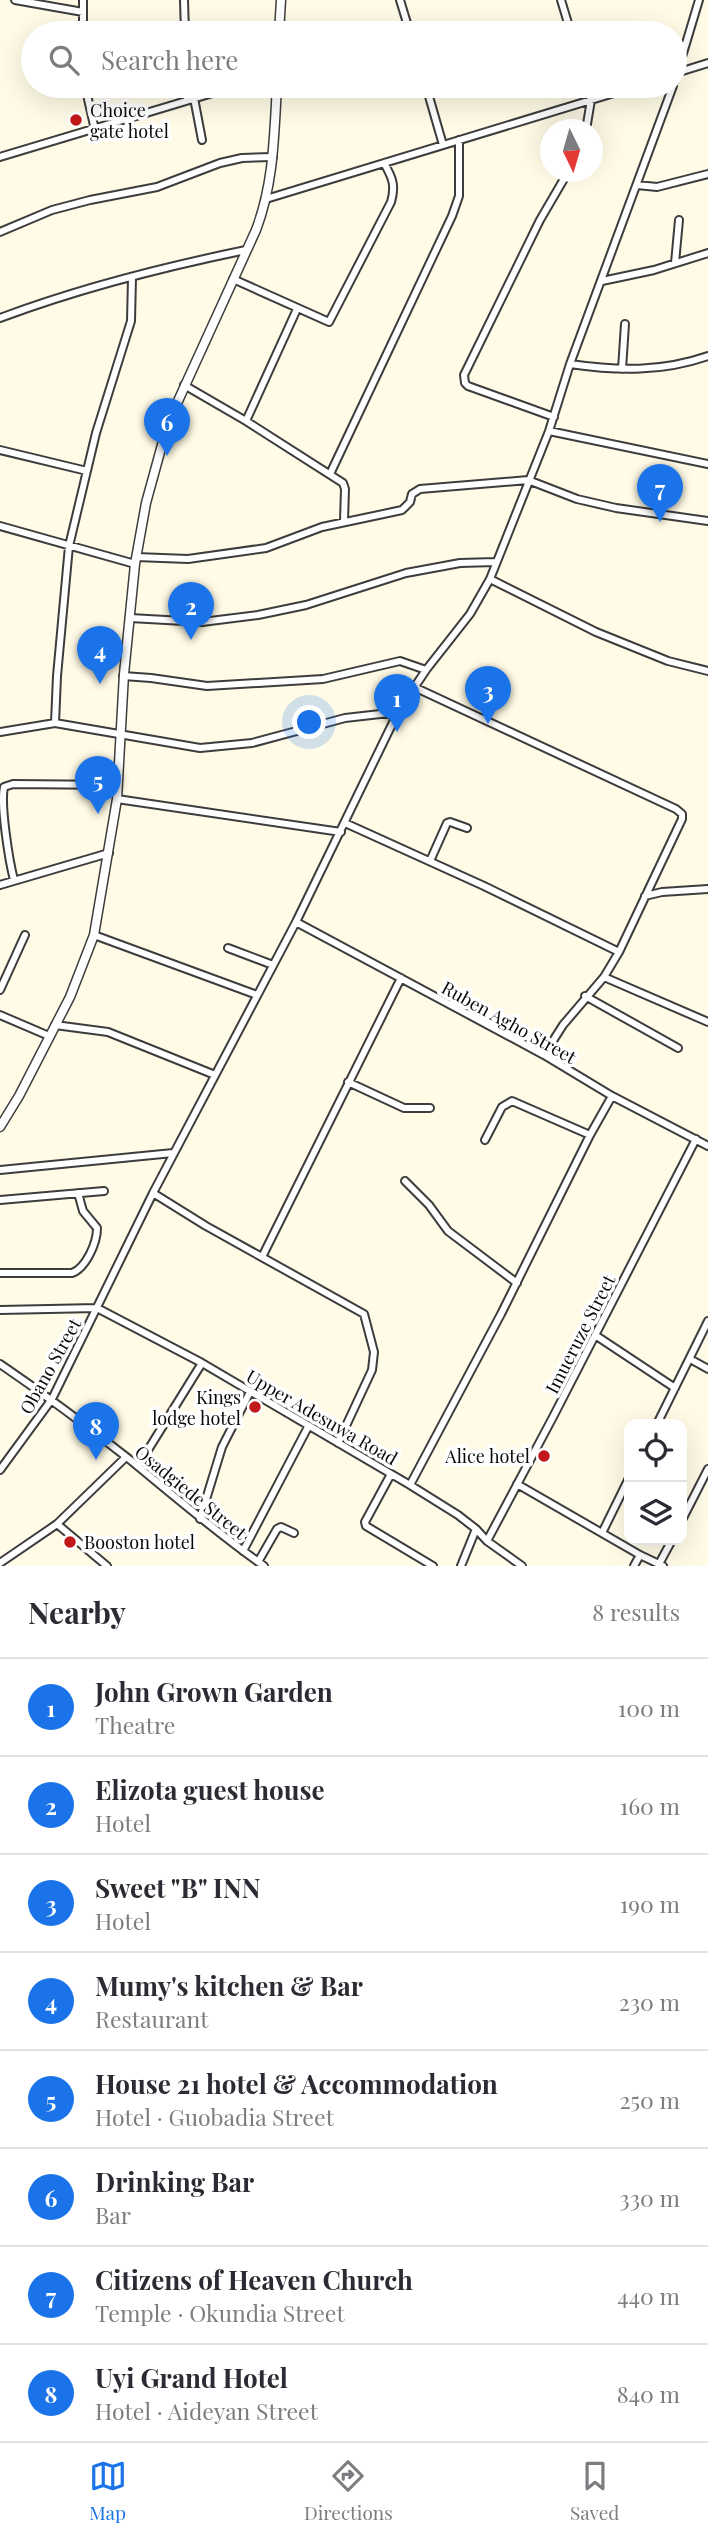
<!DOCTYPE html>
<meta charset="utf-8">
<style>
:root{--surface:#fff;--page:#f7f7f7;--text:#2b2b33;--muted:#7c7c81;--line:#e1e1e2;--accent:#1a73e8}
body{margin:0;font-family:"Playfair Display",serif;background:var(--page);color:var(--text)}
.controls{position:absolute;right:21px;bottom:21px;display:grid;overflow:hidden;border-radius:14px;box-shadow:0 7px 28px #0002}
.controls button{width:63px;height:63px;display:grid;place-items:center;padding:0;border:0;border-bottom:2px solid var(--line);background:var(--surface);color:var(--text);font:35px sans-serif}
.compass{position:absolute;left:540px;top:119px;width:63px;height:63px;border-radius:50%;background:var(--surface);box-shadow:0 7px 28px #0002;rotate:175deg}
.you{position:absolute;left:310px;top:723px;width:24px;height:24px;margin:-18px;border:5px solid #fff;border-radius:50%;background:#1a73e8;box-shadow:0 0 0 10px #1a73e833}
.badge{display:grid;place-items:center;width:46px;height:46px;border-radius:50%;background:var(--accent);color:#fff;font-size:23px;font-weight:700}
.pin{position:absolute;translate:-50% -58px;filter:drop-shadow(0 2px 4px #0008)}
.pin::after{content:'';position:absolute;top:37px;width:24px;height:21px;background:inherit;clip-path:polygon(0 0,100% 0,50% 100%)}
.list{margin:0;padding:0;list-style:none}
h2{display:flex;justify-content:space-between;align-items:center;height:91px;margin:0;padding:0 28px;font-size:30px}
h2 small{font-size:23px;font-weight:400;color:var(--muted)}
.list li{display:grid;grid-template-columns:46px 1fr auto;gap:21px;align-items:center;box-sizing:border-box;height:98px;padding:0 28px;border-top:2px solid var(--line)}
.list b{display:block;font-size:26px;white-space:nowrap}
.list p{margin:0;font-size:23px;white-space:nowrap;color:var(--muted)}
.list em{font-size:23px;font-style:normal;color:var(--muted)}
.icon{flex:none;width:38px;height:38px;fill:none;stroke:currentColor;stroke-width:2;stroke-linecap:round;stroke-linejoin:round}
.map{position:relative;flex:none;width:708px;height:1566px;overflow:hidden}
.search{position:absolute;background:var(--surface);box-shadow:0 7px 28px #0002;left:21px;right:21px;top:21px;height:77px;display:flex;align-items:center;gap:18px;box-sizing:border-box;padding:0 24px;border-radius:38px;color:var(--muted);font-size:26px}
.sheet{height:875px;background:var(--surface)}
nav{display:flex;justify-content:space-around;align-items:center;box-sizing:border-box;height:98px;border-top:2px solid var(--line);background:var(--surface);font-size:19px;color:var(--muted)}
nav a{display:grid;justify-items:center;gap:4px}
nav .on{color:var(--accent)}
.map>svg:first-child{display:block}
</style>
<div class="map">
<svg width="708" height="1566" viewBox="0 0 708 1566">
<rect width="100%" height="100%" fill="#fffbe6"/>
<g fill="none" stroke-linecap="round" stroke-linejoin="round">
<!-- minor casing -->
<g stroke="#3d3d3d" stroke-width="10">
<path id="minor" d="M15 0 83 12
M184 0 185 33
M400 0 410 33
M561 0 571 33
M83 33V0
M676 73 708 63
M675 80 699 0
M85 86 95 130
M186 86 187 100
M426 86 443 145
M194 98 202 140
M586 130 591 100 586 86
M0 157 236 86
M637 185 657 187 708 174
M266 199 637 86
M0 232 52 210 90 200 157 187 220 163 242 158 273 157
M675 263 679 220
M233 279 329 322 391 202C396 185 392 177 384 163
M602 281 654 270 708 253
M0 318C80 288 163 267 246 250
M570 364C618 371 662 372 708 356
M622 369 625 324
M184 385 246 421 343 483 345 489 344 521
M554 417 468 386 465 383 464 375 540 220 568 172
M246 421 297 309
M549 431 708 464
M0 450 87 471
M330 474 452 216 459 196V140
M0 526 135 564
M136 557 188 559 266 548 322 527 402 510 410 502 412 494 420 489 528 480 577 499 616 508 708 521
M490 579 596 632 668 661 708 671
M130 618 202 622 258 615 306 605 406 573 460 563 495 562
M123 676 151 678 207 686 323 679 400 661 426 670
M414 687 676 809 682 814V819L619 952 604 977 563 1025 544 1055
M55 723 57 676 69 546 96 433 131 321 132 278
M0 732 55 723 200 748 252 743 345 718 398 712
M117 799 341 832
M345 823 484 886 619 952
M430 861 447 823 450 822 467 828
M14 880C9 861 0 804 4 787L13 784 117 785
M0 885 109 853
M645 896 662 892 708 889
M296 922 544 1055 612 1096 708 1146
M94 935 257 995
M228 948 273 965
M604 977 708 1022
M0 990 25 935
M585 996 678 1048
M0 1015 49 1036
M55 1025 108 1032 215 1075
M348 1082 404 1108H430
M485 1140 502 1107 512 1101 590 1135
M0 1170 173 1153
M405 1181 429 1205 448 1231 517 1283
M153 1193 206 1226 364 1314 374 1352 372 1370 338 1443
M0 1200 104 1191
M262 1257 401 978
M0 1273H72C86 1268 97 1243 97 1228L83 1211 78 1193
M0 1310 97 1308 202 1363 410 1485 458 1515 476 1529 487 1541 522 1566
M595 1335 675 1388
M690 1359 708 1369
M0 1364C44 1394 87 1426 129 1459 174 1496 217 1533 264 1566
M657 1424 708 1321
M138 1466 202 1363
M0 1470 52 1399 153 1193 296 922 398 712 426 670 470 614 490 579 549 431 570 364 673 86
M391 1474 365 1522 366 1526 433 1566
M517 1484 640 1555 663 1566
M410 1485 501 1314 590 1135 612 1096
M200 1519 222 1447 250 1392
M682 1520 708 1469
M57 1524 107 1566
M602 1533 629 1478
M487 1541 553 1417 696 1139
M243 1551 308 1427
M258 1562 277 1529 281 1527 294 1533
M0 1563 57 1524 126 1457
M659 1564 672 1540
M461 1566 476 1529
M634 1566 640 1555"/>
</g>
<!-- tertiary casing -->
<g stroke="#3d3d3d" stroke-width="11">
<path id="tertiary" d="M279 33 281 0
M0 1127 19 1096 70 997 94 935 117 799 124 674 135 564 146 503 168 423 256 230C274 183 274 135 277 86"/>
</g>
<!-- minor -->
<use href="#minor" stroke="#fff" stroke-width="6"/>
<!-- tertiary -->
<use href="#tertiary" stroke="#fff" stroke-width="8"/>
</g>
<!-- markers -->
<g fill="#c3181a" stroke="#fff" stroke-width="2.5">
<circle cx="76" cy="120" r="7"/>
<circle cx="255" cy="1407" r="7"/>
<circle cx="544" cy="1456" r="7"/>
<circle cx="70" cy="1542" r="7"/>
</g>
<g text-anchor="middle" dominant-baseline="central" stroke-width="7" stroke-linejoin="round" paint-order="stroke">
<!-- poi labels -->
<g font-size="18" fill="#0a0a0a" stroke="#fff" text-anchor="start">
<text x="90" y="110">Choice<tspan x="90" dy="21">gate hotel</tspan></text>
<text x="241" y="1397" text-anchor="end">Kings<tspan x="241" dy="21">lodge hotel</tspan></text>
<text x="530" y="1456" text-anchor="end">Alice hotel</text>
<text x="84" y="1542">Booston hotel</text>
</g>
<!-- street labels -->
<g font-size="18" fill="#0a0a0a" stroke="#fff">
<text transform="translate(509 1022) rotate(29)">Ruben Agho Street</text>
<text transform="translate(580 1334) rotate(-63)">Imueruze Street</text>
<text transform="translate(50 1366) rotate(-61)">Obano Street</text>
<text transform="translate(322 1417) rotate(30)">Upper Adesuwa Road</text>
<text transform="translate(191 1492) rotate(39)">Osadgiede Street</text>
</g>
</g>
</svg>
<div class="controls">
<button><svg class="icon" aria-label="locate" viewBox="0 0 24 24"><circle cx="12" cy="12" r="6"/><path d="M12 2v4M12 18v4M2 12h4M18 12h4"/></svg></button>
<button><svg class="icon" aria-label="layers" viewBox="0 0 24 24"><path d="M12 4l9 5-9 5-9-5zM3 14l9 5 9-5"/></svg></button>
</div>
<svg class="compass" viewBox="-18 -18 36 36"><path d="M0-13l5 13h-10z" fill="#e53935"/><path d="M0 13l5-13h-10z" fill="#7c7c81"/></svg>
<div class="you"></div>
<div class="pin badge" style="left:397px;top:732px">1</div>
<div class="pin badge" style="left:191px;top:640px">2</div>
<div class="pin badge" style="left:488px;top:724px">3</div>
<div class="pin badge" style="left:100px;top:684px">4</div>
<div class="pin badge" style="left:98px;top:814px">5</div>
<div class="pin badge" style="left:167px;top:456px">6</div>
<div class="pin badge" style="left:660px;top:522px">7</div>
<div class="pin badge" style="left:96px;top:1460px">8</div>
<div class="search"><svg class="icon" aria-label="search" viewBox="0 0 24 24"><circle cx="10" cy="10" r="6"/><path d="M15 15l6 6"/></svg>Search here</div>
</div>
<section class="sheet">
<h2>Nearby<small>8 results</small></h2>
<ul class="list">
<li><span class="badge">1</span><div><b>John Grown Garden</b><p>Theatre</p></div><em>100 m</em></li>
<li><span class="badge">2</span><div><b>Elizota guest house</b><p>Hotel</p></div><em>160 m</em></li>
<li><span class="badge">3</span><div><b>Sweet &quot;B&quot; INN</b><p>Hotel</p></div><em>190 m</em></li>
<li><span class="badge">4</span><div><b>Mumy's kitchen &amp; Bar</b><p>Restaurant</p></div><em>230 m</em></li>
<li><span class="badge">5</span><div><b>House 21 hotel &amp; Accommodation</b><p>Hotel · Guobadia Street</p></div><em>250 m</em></li>
<li><span class="badge">6</span><div><b>Drinking Bar</b><p>Bar</p></div><em>330 m</em></li>
<li><span class="badge">7</span><div><b>Citizens of Heaven Church</b><p>Temple · Okundia Street</p></div><em>440 m</em></li>
<li><span class="badge">8</span><div><b>Uyi Grand Hotel</b><p>Hotel · Aideyan Street</p></div><em>840 m</em></li>
</ul>
</section>
<nav>
<a class="on"><svg class="icon" aria-label="map" viewBox="0 0 24 24"><path d="M3 6l6-2 6 2 6-2v14l-6 2-6-2-6 2zM9 4v14M15 6v14"/></svg>Map</a>
<a><svg class="icon" aria-label="directions" viewBox="0 0 24 24"><path d="M12 3l9 9-9 9-9-9zM9 14v-3h6M13 9l2 2-2 2"/></svg>Directions</a>
<a><svg class="icon" aria-label="saved" viewBox="0 0 24 24"><path d="M7 4h10v16l-5-4-5 4z"/></svg>Saved</a>
</nav>
